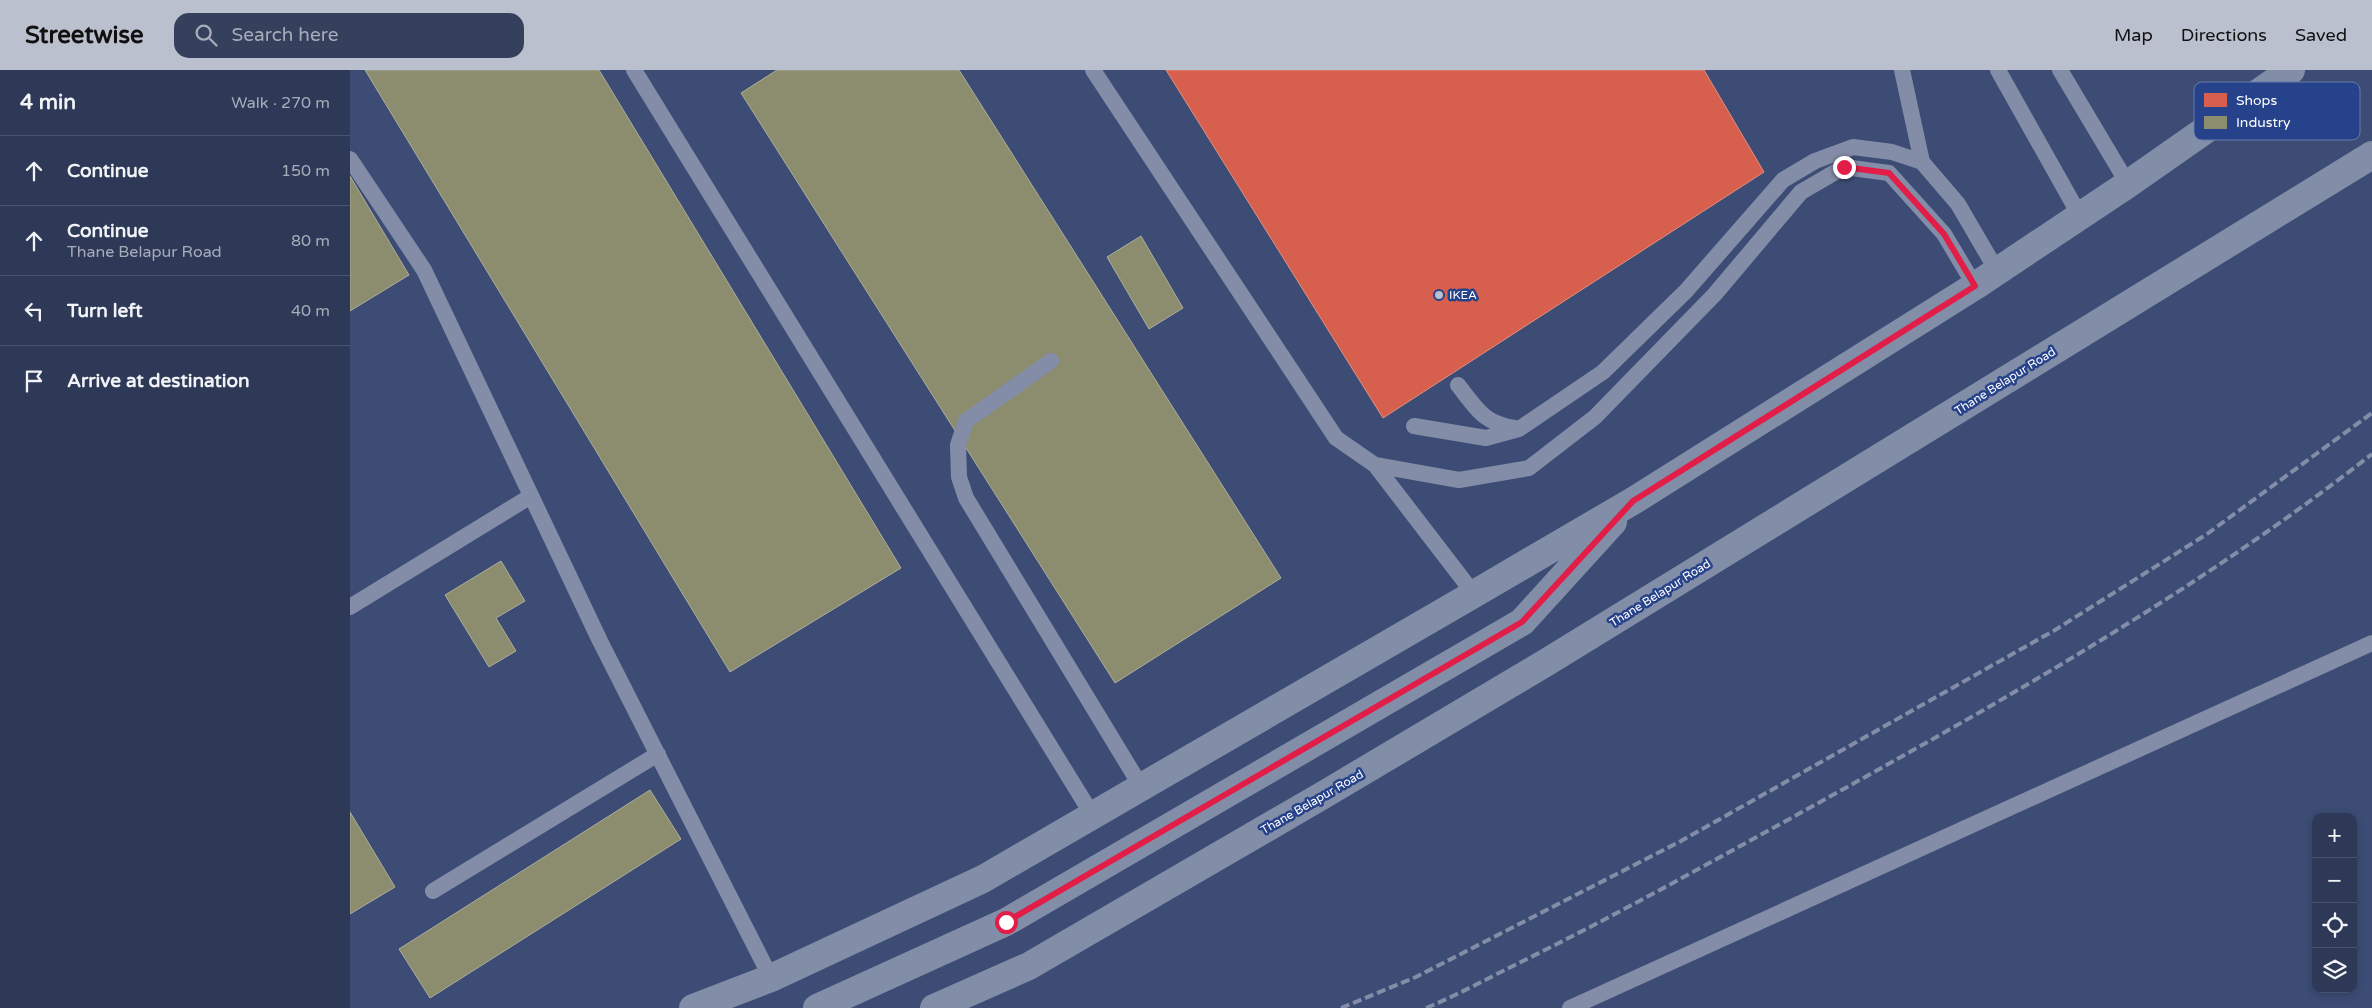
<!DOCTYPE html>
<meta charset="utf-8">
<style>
:root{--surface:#2d3957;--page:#35405d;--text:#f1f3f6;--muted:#a7acba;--line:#48536d;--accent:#bbc0ce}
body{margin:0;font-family:"Varela Round",sans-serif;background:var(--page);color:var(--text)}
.controls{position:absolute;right:15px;bottom:15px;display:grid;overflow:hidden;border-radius:10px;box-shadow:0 2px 8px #0003}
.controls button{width:45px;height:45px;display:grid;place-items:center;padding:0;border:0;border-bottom:1px solid var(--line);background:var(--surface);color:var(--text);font:25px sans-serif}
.stop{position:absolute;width:15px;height:15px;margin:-11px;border:4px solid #e11d48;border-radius:50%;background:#fff}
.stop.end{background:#e11d48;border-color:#fff;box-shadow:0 1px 5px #0008}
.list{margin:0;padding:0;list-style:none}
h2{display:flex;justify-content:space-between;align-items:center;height:65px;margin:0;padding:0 20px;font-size:21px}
h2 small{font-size:16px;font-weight:400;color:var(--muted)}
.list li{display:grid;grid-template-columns:32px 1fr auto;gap:15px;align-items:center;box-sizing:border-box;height:70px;padding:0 20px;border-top:1px solid var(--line)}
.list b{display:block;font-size:19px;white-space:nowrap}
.list p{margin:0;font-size:16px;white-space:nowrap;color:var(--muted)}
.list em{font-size:16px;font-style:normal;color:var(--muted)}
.icon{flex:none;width:28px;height:28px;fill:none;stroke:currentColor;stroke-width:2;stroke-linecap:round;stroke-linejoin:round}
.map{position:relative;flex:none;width:2022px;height:938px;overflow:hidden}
header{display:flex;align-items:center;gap:30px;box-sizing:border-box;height:70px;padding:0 25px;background:var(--accent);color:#111}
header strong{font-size:24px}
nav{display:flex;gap:28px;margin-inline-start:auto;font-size:18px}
.search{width:350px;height:45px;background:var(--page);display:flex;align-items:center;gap:12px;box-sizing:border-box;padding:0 18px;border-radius:15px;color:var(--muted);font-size:19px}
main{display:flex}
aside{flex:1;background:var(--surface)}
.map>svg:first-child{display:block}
</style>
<header>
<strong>Streetwise</strong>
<div class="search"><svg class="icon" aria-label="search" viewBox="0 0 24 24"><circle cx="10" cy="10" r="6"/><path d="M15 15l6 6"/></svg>Search here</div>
<nav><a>Map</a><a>Directions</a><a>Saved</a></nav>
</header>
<main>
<aside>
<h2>4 min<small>Walk · 270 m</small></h2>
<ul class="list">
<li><svg class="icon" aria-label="ahead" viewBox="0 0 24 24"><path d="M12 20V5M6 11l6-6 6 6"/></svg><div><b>Continue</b></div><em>150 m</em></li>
<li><svg class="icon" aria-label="ahead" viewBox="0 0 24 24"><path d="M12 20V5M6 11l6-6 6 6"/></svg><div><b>Continue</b><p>Thane Belapur Road</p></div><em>80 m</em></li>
<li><svg class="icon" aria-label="left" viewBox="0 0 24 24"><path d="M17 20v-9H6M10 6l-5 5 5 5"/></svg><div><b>Turn left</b></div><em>40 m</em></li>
<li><svg class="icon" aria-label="arrive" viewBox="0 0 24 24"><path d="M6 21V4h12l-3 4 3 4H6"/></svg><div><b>Arrive at destination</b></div></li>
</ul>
</aside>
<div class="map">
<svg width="2022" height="938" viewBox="0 0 2022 938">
<rect width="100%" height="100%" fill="#3c4c74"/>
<!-- shops -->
<path fill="#d6604d" stroke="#e29082" d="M816 0H1354L1414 102 1033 348Z"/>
<!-- industry -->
<path fill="#8c8c6e" stroke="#aeae9a" d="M15 0H249L551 498 380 602Z
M427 0H609L931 508 765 613 391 23Z
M0 106 59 205 0 241Z
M791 166 833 238 799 259 757 187Z
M151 491 175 531 146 548 166 581 139 597 95 525Z
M300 720 331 769 80 928 49 879Z
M0 742 45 817 0 844Z"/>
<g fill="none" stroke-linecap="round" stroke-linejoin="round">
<!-- service -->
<path stroke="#838da8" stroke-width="16" d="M284 0 743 746
M743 0 986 368 1025 395 1124 524
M1552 0 1572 92 1608 134 1647 201
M1648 0 1730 146
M1710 0 1778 114
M0 89 74 200 250 571 421 908
M701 291 616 351 608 375 609 407 616 428 792 718
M1108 315C1127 339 1133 353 1165 358
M1064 356 1136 368 1169 359 1253 302 1336 221 1433 110 1465 91 1503 77 1542 82 1572 92
M1025 395 1109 410 1179 398 1245 347 1365 224 1451 122 1494 97 1539 103 1594 164 1625 216
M0 537 181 426
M83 821 308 684
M1220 938 2022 573"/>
<!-- primary -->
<path stroke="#828da7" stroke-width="28" d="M343 938 421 908 633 809 1124 524 1283 431 1625 216 1778 114 1941 0
M467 938 656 852 1172 552 1263 452
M584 938 679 896 975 724 1197 592 2022 85"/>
<!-- rail -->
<path stroke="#838da7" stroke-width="4" stroke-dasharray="9 4" stroke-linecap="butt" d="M991 938 1066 907 1331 771 1705 560 1857 464 2022 343
M1076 938C1110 924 1142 906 1175 890 1266 845 1354 796 1443 747 1642 637 1842 525 2022 384"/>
</g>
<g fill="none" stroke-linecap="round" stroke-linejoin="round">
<!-- route -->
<path stroke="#e11d48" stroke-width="6" d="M656 852 1172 552 1283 431 1625 216 1594 164 1539 103 1494 97"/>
</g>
<!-- markers -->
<circle fill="#bbc0ce" stroke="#26428a" stroke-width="2" cx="1089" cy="225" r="5"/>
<g text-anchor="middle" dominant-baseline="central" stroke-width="5" stroke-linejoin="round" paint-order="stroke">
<!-- poi labels -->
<g font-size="12" fill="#fff" stroke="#26428a" text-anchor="start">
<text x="1099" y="225">IKEA</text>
</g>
<!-- street labels -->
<g font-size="12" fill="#fff" stroke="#26428a">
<text transform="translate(1655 311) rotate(-32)">Thane Belapur Road</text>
<text transform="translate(1310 523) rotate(-32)">Thane Belapur Road</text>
<text transform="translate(962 732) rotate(-30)">Thane Belapur Road</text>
</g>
</g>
<!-- legend -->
<rect x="1844" y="12" width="166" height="58" rx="8" fill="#26428a" stroke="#677bad" stroke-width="1"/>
<rect x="1854" y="23" width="23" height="14" fill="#d6604d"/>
<rect x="1854" y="46" width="23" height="13" fill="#8c8c6e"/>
<g font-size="14" fill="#fff">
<text x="1886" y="35">Shops</text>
<text x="1886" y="57">Industry</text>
</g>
</svg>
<div class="controls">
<button>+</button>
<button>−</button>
<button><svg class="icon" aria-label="locate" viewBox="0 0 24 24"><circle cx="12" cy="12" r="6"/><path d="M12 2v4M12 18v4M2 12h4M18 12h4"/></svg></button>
<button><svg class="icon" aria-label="layers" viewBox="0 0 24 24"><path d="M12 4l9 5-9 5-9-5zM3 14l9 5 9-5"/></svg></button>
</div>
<div class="stop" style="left:656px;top:852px"></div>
<div class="stop end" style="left:1494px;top:97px"></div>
</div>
</main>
